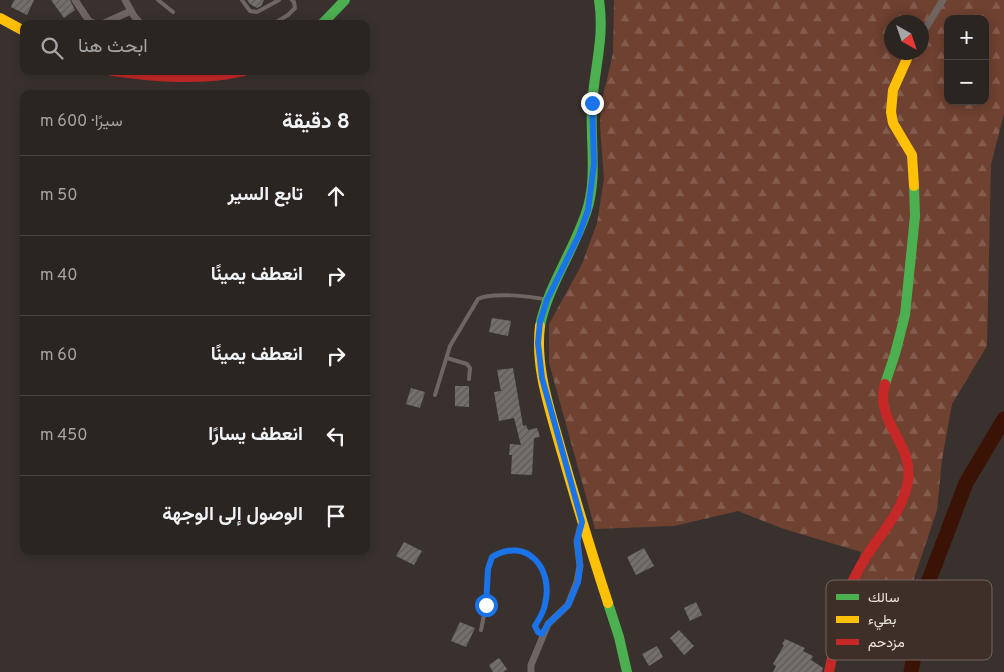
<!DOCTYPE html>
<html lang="ar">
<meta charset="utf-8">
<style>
:root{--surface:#2b2522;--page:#37312f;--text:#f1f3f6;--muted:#a6a5a5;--line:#474240}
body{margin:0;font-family:Overpass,Vazirmatn,sans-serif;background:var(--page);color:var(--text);direction:rtl}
.controls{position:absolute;right:15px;top:15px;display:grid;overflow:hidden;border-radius:10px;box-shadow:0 2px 12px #0003}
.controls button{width:45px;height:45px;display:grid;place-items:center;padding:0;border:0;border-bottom:1px solid var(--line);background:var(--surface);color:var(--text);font:25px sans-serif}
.compass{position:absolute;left:884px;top:15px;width:45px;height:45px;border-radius:50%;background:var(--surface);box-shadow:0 2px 12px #0003;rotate:140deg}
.stop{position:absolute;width:15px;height:15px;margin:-11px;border:4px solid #1a73e8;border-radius:50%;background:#fff}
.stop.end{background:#1a73e8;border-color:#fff;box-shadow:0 1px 5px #0008}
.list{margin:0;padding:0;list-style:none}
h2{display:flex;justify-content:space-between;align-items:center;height:65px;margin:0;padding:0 20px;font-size:21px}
h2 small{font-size:16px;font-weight:400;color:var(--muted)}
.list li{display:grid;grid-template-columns:32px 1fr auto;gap:15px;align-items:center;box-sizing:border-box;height:80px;padding:0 20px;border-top:1px solid var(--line)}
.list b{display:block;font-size:19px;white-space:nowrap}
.list em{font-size:16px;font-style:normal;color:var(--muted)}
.icon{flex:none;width:28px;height:28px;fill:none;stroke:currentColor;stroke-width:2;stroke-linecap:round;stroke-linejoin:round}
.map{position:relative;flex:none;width:1004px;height:672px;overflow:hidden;direction:ltr}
.search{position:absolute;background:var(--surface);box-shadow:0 2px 12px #0003;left:20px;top:20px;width:350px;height:55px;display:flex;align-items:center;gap:12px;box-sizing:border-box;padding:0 18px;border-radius:10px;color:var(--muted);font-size:19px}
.panel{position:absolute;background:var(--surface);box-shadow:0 2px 12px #0003;left:20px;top:90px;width:350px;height:465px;border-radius:10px;direction:rtl}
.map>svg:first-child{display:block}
</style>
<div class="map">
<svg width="1004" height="672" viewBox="0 0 1004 672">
<defs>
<pattern id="forest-firs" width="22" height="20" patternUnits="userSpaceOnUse" patternTransform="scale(1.25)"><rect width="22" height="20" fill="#6e4130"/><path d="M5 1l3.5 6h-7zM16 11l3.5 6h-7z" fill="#835c4e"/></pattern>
<pattern id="building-hatch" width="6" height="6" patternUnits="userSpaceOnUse" patternTransform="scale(1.25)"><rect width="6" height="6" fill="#756e6b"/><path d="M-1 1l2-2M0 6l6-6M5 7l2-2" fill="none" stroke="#5e5957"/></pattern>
</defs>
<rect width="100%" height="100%" fill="#39312e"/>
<!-- forest -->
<path fill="url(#forest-firs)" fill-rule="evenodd" d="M614 0H1004V114L991 164 987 346 952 404 942 460 937 510 892 644 852 612 861 552 784 529 738 511 674 526 595 529 549 363V324L582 264 597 223 604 179 600 126 601 105 613 53ZM948 19H985V101H948ZM892 22H922V52H892Z"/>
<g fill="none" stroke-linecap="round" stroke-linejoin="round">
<!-- river -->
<path stroke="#3b1304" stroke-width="15" d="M911 672 926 588 966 483 1004 419"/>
</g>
<!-- building -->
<path fill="url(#building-hatch)" d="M14 0H34L27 15 11 7Z
M51 0H70L75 10 64 18Z
M247 0H264L261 6 257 8 250 4Z
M492 318 511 321 508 336 489 332Z
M513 368 523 426 526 425 528 430 537 428 540 437 534 438 532 475 511 474 512 455H509L510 444 521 445 514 418 499 421 494 392 501 391 497 370Z
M455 386H469V407L455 406Z
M411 388 425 392 420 408 406 404Z
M404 542 422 551 414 565 396 556Z
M644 548 654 566 636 575 627 557Z
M696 602 702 615 690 621 684 608Z
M460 622 475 628 466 647 451 641Z
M679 630 694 646 684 655 670 638Z
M785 639 805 648 803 651 813 656 811 660 823 668 822 672H773L776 666 773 664 784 645 782 644Z
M657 646 663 657 649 666 642 654Z
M499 658 507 669 503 672H493L489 665Z"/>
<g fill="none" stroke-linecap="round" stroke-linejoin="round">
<!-- lane -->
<path stroke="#6f6561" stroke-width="4" d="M158 0 173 12
M242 0 250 11 257 12 279 0
M273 24 288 15 295 8 294 2 292 0
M447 358 467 364 470 368 469 379
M435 395 450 346 478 299C490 292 532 296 547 300
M481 630 486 605 488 569 492 557C527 536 554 569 545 604 544 612 539 619 535 625L538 632 542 635"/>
<!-- street -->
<path stroke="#6f6561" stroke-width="7" d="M75 0 89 21 95 24
M125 0 134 16 141 24
M102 24 131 11
M922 34 943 0
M531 672V665L548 624 568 605 577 582 580 566 577 541 581 525"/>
<!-- fast -->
<path stroke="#4caf50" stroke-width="10" d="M322 24 345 0
M540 326C548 286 573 252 586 213 598 179 590 142 592 106 594 70 605 37 599 0
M885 384 895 354 905 315 915 216 914 186
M608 603 619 637 627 672"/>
<!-- slow -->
<path stroke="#ffc107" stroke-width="10" d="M0 18 24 31
M910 52 893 90 891 112 893 123 912 155 914 186
M540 326C535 367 549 406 560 446 575 498 591 551 608 603"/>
<!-- jam -->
<path stroke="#c62828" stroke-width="10" d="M112 71C156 77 200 81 244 71
M829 672C836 642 839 608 853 580 857 573 861 564 866 557 882 531 902 513 908 481 914 443 874 422 885 384"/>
</g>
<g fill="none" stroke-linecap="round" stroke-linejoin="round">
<!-- route -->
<path stroke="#1a73e8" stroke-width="6" d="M486 605 488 569 492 557C527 536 554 569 545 604 544 612 539 619 535 626L538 632 542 634 548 624 568 605 578 582 580 566 577 541 582 522 542 378 538 343 540 322 547 300 579 235 588 210 594 164 592 103"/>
</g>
<!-- legend -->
<rect x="826" y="580" width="166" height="80" rx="8" fill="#3e2f29" stroke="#736560" stroke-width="1"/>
<rect x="836" y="594" width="23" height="6" fill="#4caf50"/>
<rect x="836" y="616" width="23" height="7" fill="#ffc107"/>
<rect x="836" y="639" width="23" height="6" fill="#c62828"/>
<g font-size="14" fill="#eee4e0">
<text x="868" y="602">سالك</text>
<text x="868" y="624">بطيء</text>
<text x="868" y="647">مزدحم</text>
</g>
</svg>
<div class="controls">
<button>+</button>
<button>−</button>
</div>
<svg class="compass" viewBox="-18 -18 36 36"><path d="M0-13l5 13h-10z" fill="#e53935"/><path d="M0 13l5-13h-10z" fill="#a6a5a5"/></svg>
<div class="stop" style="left:486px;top:605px"></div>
<div class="stop end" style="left:592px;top:103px"></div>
<div class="search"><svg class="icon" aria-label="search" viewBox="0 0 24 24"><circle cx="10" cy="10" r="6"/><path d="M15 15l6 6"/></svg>ابحث هنا</div>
<section class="panel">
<h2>8 دقيقة<small>سيرًا · 600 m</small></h2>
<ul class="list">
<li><svg class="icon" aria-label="ahead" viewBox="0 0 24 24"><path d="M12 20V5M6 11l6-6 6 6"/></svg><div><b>تابع السير</b></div><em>50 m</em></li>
<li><svg class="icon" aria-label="right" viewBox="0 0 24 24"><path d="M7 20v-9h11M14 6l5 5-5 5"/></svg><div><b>انعطف يمينًا</b></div><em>40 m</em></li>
<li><svg class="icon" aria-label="right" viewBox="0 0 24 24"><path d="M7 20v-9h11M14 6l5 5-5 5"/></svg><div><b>انعطف يمينًا</b></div><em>60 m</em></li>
<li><svg class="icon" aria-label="left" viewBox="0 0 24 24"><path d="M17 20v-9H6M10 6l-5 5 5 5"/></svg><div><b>انعطف يسارًا</b></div><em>450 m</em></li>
<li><svg class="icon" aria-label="arrive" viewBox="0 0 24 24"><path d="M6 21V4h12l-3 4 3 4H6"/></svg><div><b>الوصول إلى الوجهة</b></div></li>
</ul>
</section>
</div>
